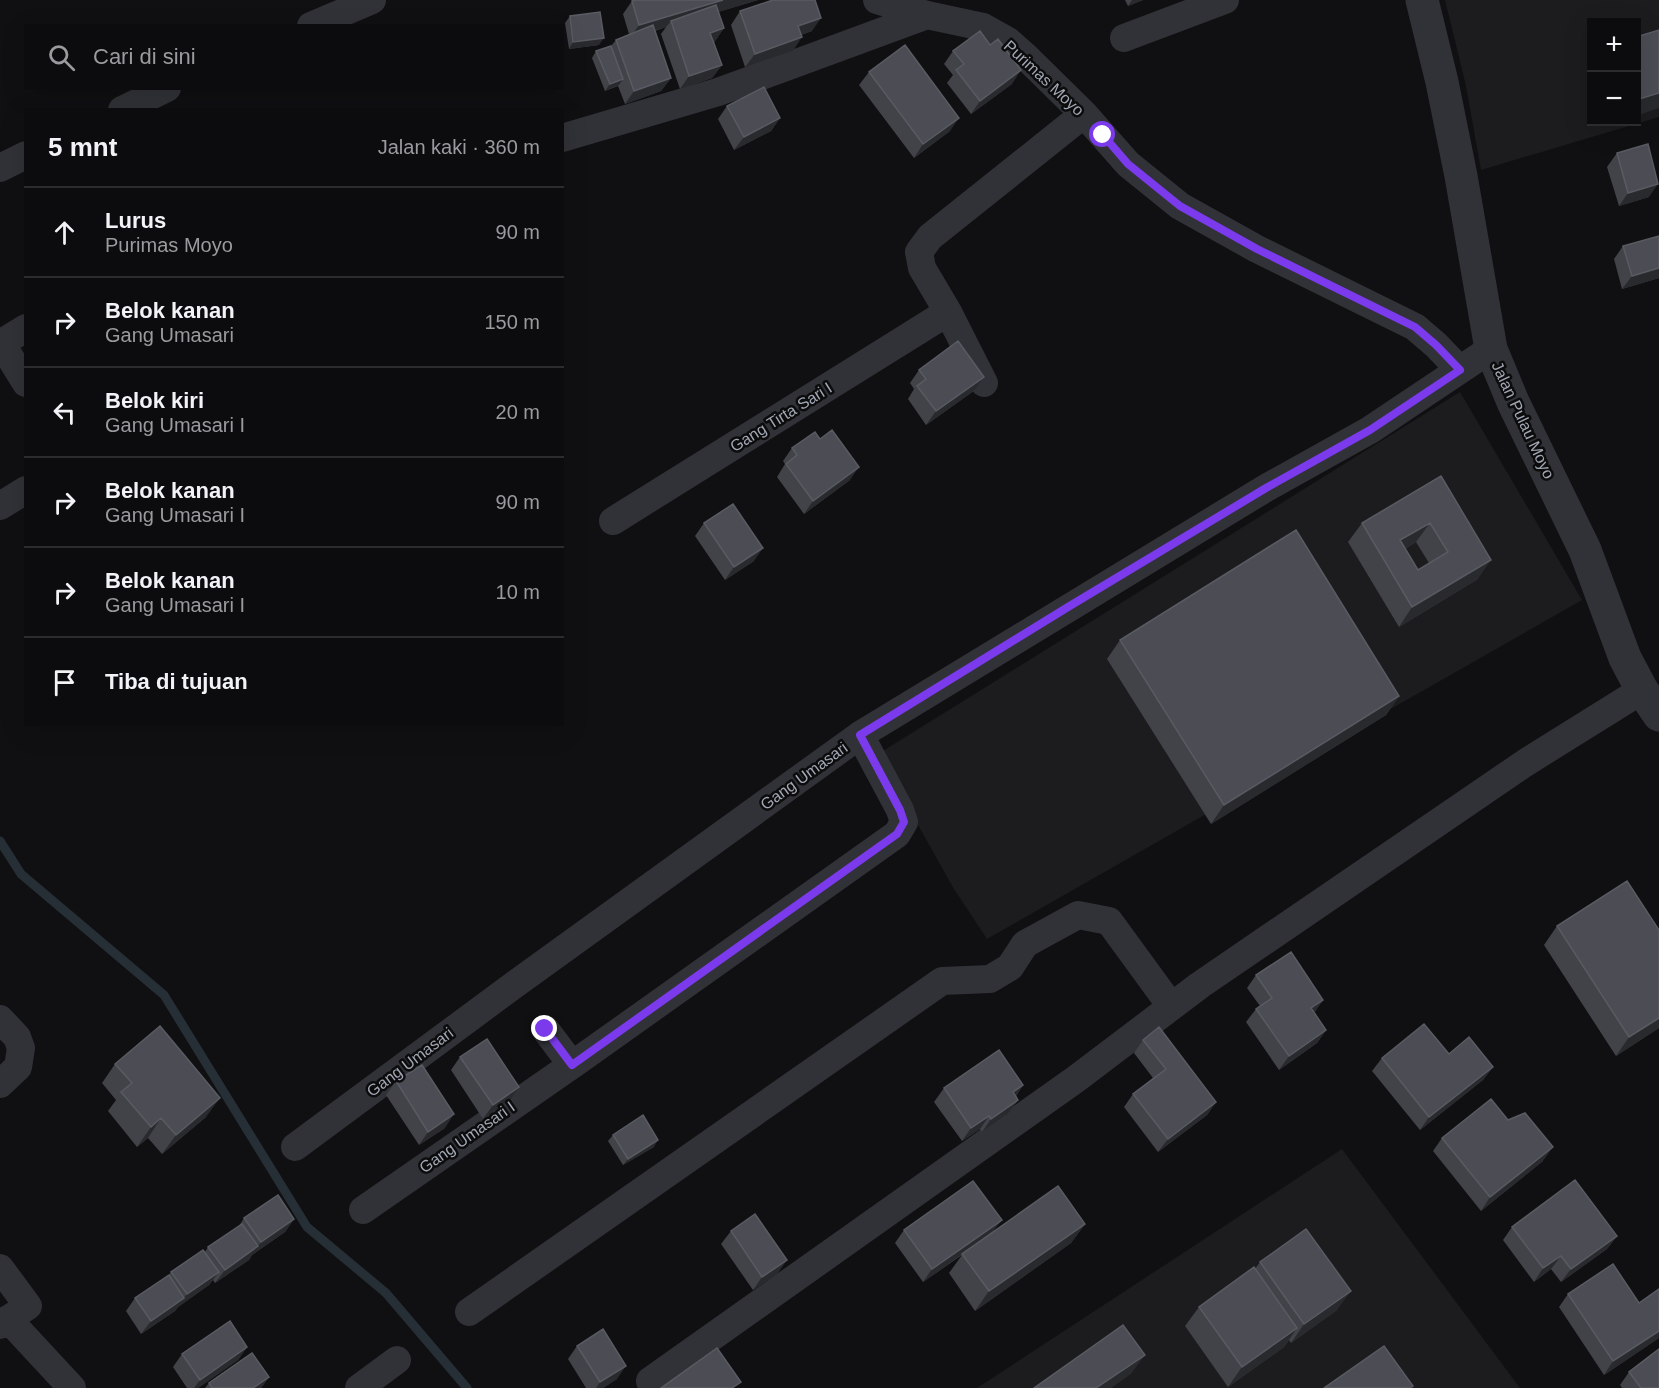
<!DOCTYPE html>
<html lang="id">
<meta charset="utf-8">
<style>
:root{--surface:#0c0c0e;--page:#1a1a1c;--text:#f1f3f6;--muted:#9a9b9e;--line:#2c2c2e}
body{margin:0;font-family:Arial,sans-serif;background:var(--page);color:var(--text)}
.controls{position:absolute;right:18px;top:18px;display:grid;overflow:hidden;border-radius:0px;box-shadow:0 6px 24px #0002}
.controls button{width:54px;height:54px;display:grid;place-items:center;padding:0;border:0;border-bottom:2px solid var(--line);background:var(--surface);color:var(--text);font:30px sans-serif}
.stop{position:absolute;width:18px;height:18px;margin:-14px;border:4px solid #7c3aed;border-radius:50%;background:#fff}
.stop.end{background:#7c3aed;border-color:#fff;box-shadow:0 2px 6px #0008}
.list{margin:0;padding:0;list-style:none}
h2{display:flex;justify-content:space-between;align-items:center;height:78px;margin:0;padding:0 24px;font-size:26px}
h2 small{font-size:20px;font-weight:400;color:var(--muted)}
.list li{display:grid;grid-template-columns:39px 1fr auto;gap:18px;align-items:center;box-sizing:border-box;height:90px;padding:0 24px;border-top:2px solid var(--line)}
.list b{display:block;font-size:22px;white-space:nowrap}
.list p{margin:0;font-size:20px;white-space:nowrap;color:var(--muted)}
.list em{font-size:20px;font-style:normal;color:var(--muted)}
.icon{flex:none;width:33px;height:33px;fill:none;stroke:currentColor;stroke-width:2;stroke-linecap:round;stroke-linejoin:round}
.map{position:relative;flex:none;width:1659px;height:1388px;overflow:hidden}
.search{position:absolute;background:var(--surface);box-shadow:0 6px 24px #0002;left:24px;top:24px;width:540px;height:66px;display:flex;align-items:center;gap:15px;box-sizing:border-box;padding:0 21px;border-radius:0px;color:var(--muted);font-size:22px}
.panel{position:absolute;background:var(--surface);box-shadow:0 6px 24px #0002;left:24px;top:108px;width:540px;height:618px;border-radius:0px}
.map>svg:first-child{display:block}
</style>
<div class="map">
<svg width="1659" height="1388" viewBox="0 0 1659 1388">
<rect width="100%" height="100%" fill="#101012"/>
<!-- built -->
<path fill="#1c1c1f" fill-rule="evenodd" d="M1445 0H1659V117L1481 170 1466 86ZM1592 22H1636V122H1592Z
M1460 392 1582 600 987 939 954 889 878 754Z
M1342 1149 1520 1388H977Z"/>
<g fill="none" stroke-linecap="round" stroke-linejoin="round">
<!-- stream -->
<path stroke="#262f36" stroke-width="9" d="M0 841 21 874 164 995 307 1227 386 1293 467 1388"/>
<!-- minor -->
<path stroke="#313237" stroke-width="28" d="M877 0 927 15 983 27 1008 41 1025 56 1084 114 1128 164 1180 206 1257 249 1415 327 1436 345 1460 370
M311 26 372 0
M1124 38 1225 0
M122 110 167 88
M562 138 718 92 927 15
M0 168 26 155
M948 312 984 383
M1 343 26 383
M0 344 26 328
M0 506 26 490
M613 521 948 312 922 268 919 252 930 237 1084 114
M0 1019 17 1037 21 1048 18 1067 0 1084
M545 1029 572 1065 897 834 904 822 900 810 860 735
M295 1147 514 985 860 735 1266 488 1370 430 1491 349
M363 1210 572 1065
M0 1268 28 1306 0 1325
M469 1312 942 981 990 979 1010 967 1025 944 1078 915 1109 921 1171 1006
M8 1319 72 1388
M650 1381 1076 1079 1200 985 1525 763 1642 690
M359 1388 397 1360"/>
<!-- tertiary -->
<path stroke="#313237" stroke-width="33" d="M1422 0 1442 82 1461 176 1491 349 1513 402 1585 550 1625 658 1642 690 1659 715"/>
</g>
<!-- wall -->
<path fill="#414348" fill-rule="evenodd" d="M635 0H758L718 12 724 28 715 41 714 42 722 65 712 78 680 89 661 34 666 27 655 31 671 78 661 91 625 104 618 86 605 91 592 58 596 51 611 46 616 40 629 34 623 14 632 1Z
M1125 0H1143L1128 6Z
M740 11 812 31 801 35 793 51 745 67 731 25Z
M570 16 599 45 569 49 565 23Z
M953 51 1012 84 971 114 947 83 953 75 944 64Z
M869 72 950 131 914 158 859 85Z
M727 106 780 118 771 131 734 150 718 119Z
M1617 153 1649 197 1619 206 1607 167Z
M1623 246 1659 278 1622 289 1614 259Z
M919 370 984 377 975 390 926 425 908 399 914 389 910 383Z
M792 448 850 480 804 514 777 477 785 464 783 461Z
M1441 476 1478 579 1399 627 1348 542 1362 523ZM1416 542 1429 563 1418 570 1405 549Z
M704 523 754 561 725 580 695 536Z
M1120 640 1399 696 1386 715 1211 824 1107 659Z
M1557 926 1659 930V1028L1616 1056 1544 945Z
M1256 975 1323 1000 1314 1013 1326 1030 1317 1043 1279 1070 1246 1022 1256 1009 1260 1006 1247 988Z
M1143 1040 1216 1102 1207 1115 1158 1152 1124 1107 1133 1094 1153 1078 1134 1053Z
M1449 1054 1493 1067 1483 1080 1420 1130 1372 1071 1382 1058Z
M460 1057 510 1100 483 1119 451 1070Z
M115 1064 206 1117 162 1154 148 1138 137 1147 108 1111 116 1100 102 1083Z
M396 1081 445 1128 419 1145 386 1095Z
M1023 1085 1016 1096 1018 1100 1009 1113 982 1132 980 1129 962 1141 934 1102 944 1088Z
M1508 1120 1543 1161 1481 1211 1433 1151 1442 1138Z
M613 1135 654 1147 623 1165 608 1141Z
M244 1218 294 1219 285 1232 252 1255 249 1260 215 1283 213 1280 209 1285 178 1307 175 1311 141 1334 126 1311 135 1298 169 1275 171 1272 205 1252 208 1247 239 1226Z
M1085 1224 1071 1243 975 1311 949 1273 962 1255 923 1282 895 1243 904 1230 993 1233Z
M1512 1227 1617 1236 1607 1249 1561 1282 1551 1269 1534 1282 1503 1240Z
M731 1231 778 1273 753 1290 721 1244Z
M1260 1262 1337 1310 1291 1343 1289 1340 1284 1347 1228 1387 1185 1326 1199 1307 1255 1269Z
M1568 1294 1639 1303 1659 1338 1604 1375 1559 1307Z
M577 1346 617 1379 603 1388H586L568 1359Z
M247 1347 238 1360 198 1388H187L173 1367 182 1354Z
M1629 1372 1659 1388H1622L1620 1385Z
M269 1377 261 1388H205L209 1383Z"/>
<!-- shaded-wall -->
<path fill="#292a2e" d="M723 0H758L672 26 671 21 666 27 630 38 639 25Z
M1132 0H1143L1128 6Z
M821 18 812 31 789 39 798 26Z
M724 28 715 41 701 46 710 33Z
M802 37 793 51 745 67 755 54Z
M604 38 599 45 569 49 573 42Z
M722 65 712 78 680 89 689 76Z
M1021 70 1012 84 971 114 980 101Z
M671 78 661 91 625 104 634 91Z
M623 79 619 85 605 91 610 84Z
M1659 93V108L1636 116V100Z
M780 118 771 131 734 150 744 137Z
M959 118 950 131 914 158 923 144Z
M1658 184 1649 197 1619 206 1628 193Z
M1659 268V278L1622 289 1632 276Z
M984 377 975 390 926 425 936 411Z
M859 467 850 480 804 514 813 501Z
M1430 523 1416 542 1387 560 1400 540Z
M763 548 754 561 725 580 734 567Z
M1491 560 1478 579 1399 627 1412 607Z
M1399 696 1386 715 1211 824 1224 805Z
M1323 1000 1314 1013 1311 1008Z
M1659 1018V1028L1616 1056 1629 1037Z
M1326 1030 1317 1043 1279 1070 1289 1056Z
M1493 1067 1483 1080 1420 1130 1429 1117Z
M1023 1085 1014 1099 1013 1092Z
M519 1087 510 1100 483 1119 493 1105Z
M220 1098 206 1117 162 1154 176 1135Z
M1018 1100 1009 1113 982 1132 991 1119Z
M1216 1102 1207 1115 1158 1152 1168 1139Z
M454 1114 445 1128 419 1145 428 1132Z
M989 1116 980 1129 962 1141 971 1128Z
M161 1118 148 1138 137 1147 151 1127Z
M658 1140 654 1147 623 1165 628 1159Z
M1553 1147 1543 1161 1481 1211 1490 1197Z
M294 1219 285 1232 252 1255 249 1260 215 1283 225 1270 257 1247 261 1242Z
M1002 1220 992 1233 923 1282 932 1269Z
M1085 1224 1071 1243 975 1311 989 1291Z
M1617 1236 1607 1249 1561 1282 1571 1269Z
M1561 1256 1551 1269 1534 1282 1543 1268Z
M787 1260 778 1273 753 1290 762 1277Z
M219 1272 209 1285 178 1307 175 1311 141 1334 151 1321 184 1298 187 1294Z
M1351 1291 1337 1310 1291 1343 1304 1324Z
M1297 1328 1284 1347 1228 1387 1242 1367Z
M1659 1331V1338L1604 1375 1613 1361Z
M247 1347 238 1360 198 1388H194L200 1380Z
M1145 1355 1131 1374 1111 1388H1096Z
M626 1366 617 1379 603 1388H596L600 1382Z
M269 1377 261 1388H253Z"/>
<!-- building -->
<path fill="#4c4d54" stroke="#595b63" stroke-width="1.5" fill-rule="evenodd" d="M635 0H723L639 25 632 1Z
M773 0H815L821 18 798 26 802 37 755 54 740 11Z
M716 5 724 28 710 33 722 65 689 76 671 21Z
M600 12 604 38 573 42 570 16Z
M653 25 671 78 634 91 616 40Z
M1659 30V93L1636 100V37Z
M980 31 990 45 998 39 1021 70 980 101 956 70 964 64 953 51Z
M905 45 959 118 923 144 869 72Z
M611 46 623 79 610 84 596 51Z
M764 87 780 118 744 137 727 106Z
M1648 144 1658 184 1628 193 1617 153Z
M1659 236V268L1632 276 1623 246Z
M958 341 984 377 936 411 917 386 926 379 919 370Z
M832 430 859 467 813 501 786 464 797 455 792 448 815 432 820 439Z
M1441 476 1491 560 1412 607 1362 523ZM1430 523 1448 552 1418 570 1400 540Z
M733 504 763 548 734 567 704 523Z
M1296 530 1399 696 1224 805 1120 640Z
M1627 881 1659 930V1018L1629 1037 1557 926Z
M1291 952 1323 1000 1311 1008 1326 1030 1289 1056 1256 1009 1272 998 1256 975Z
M1424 1024 1449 1054 1469 1037 1493 1067 1429 1117 1382 1058Z
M160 1026 220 1098 176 1135 161 1118 151 1127 121 1092 132 1083 115 1064Z
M1159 1027 1216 1102 1168 1139 1133 1094 1166 1069 1143 1040Z
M487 1039 519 1087 493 1105 460 1057Z
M999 1050 1023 1085 1013 1092 1018 1100 991 1119 989 1116 971 1128 944 1088Z
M422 1065 454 1114 428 1132 396 1081Z
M1491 1099 1508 1120 1525 1113 1553 1147 1490 1197 1442 1138Z
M643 1115 658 1140 628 1159 613 1135Z
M1575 1180 1617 1236 1571 1269 1561 1256 1543 1268 1512 1227Z
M973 1181 1002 1220 932 1269 904 1230Z
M1058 1186 1085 1224 989 1291 962 1254Z
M278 1195 294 1219 261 1242 244 1218Z
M755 1214 787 1260 762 1277 731 1231Z
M242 1224 258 1246 225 1270 208 1247Z
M1306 1229 1351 1291 1304 1324 1260 1262Z
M203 1250 219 1272 187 1294 171 1272Z
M1613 1264 1639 1303 1659 1289V1331L1613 1361 1568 1294Z
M1254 1267 1297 1328 1242 1367 1199 1307Z
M169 1275 184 1298 151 1321 135 1298Z
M230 1321 247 1347 200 1380 182 1354Z
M1123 1325 1145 1355 1096 1388H1034Z
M603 1329 626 1366 600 1382 577 1346Z
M1384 1346 1413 1386 1410 1388H1324Z
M717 1348 741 1382 732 1388H661Z
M1659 1349V1388H1641L1629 1372Z
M252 1353 269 1377 253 1388H212L209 1383Z"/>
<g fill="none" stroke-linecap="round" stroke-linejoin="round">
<!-- route -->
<path stroke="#7c3aed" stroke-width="8" d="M545 1029 572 1065 897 834 904 822 900 810 860 735 1068 607 1266 488 1370 430 1460 370 1436 345 1415 327 1257 249 1180 206 1128 164 1103 135"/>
</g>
<g text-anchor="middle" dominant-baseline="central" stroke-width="5" stroke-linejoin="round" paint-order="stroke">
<!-- street labels -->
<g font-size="16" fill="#a1a7b4" stroke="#0c0c0d">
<text transform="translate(1044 78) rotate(43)">Purimas Moyo</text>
<text transform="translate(781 417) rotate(-32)">Gang Tirta Sari I</text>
<text transform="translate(1523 420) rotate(65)">Jalan Pulau Moyo</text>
<text transform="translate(804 776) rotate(-36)">Gang Umasari</text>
<text transform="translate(410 1062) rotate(-37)">Gang Umasari</text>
<text transform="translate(467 1137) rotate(-35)">Gang Umasari I</text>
</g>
</g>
</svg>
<div class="controls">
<button>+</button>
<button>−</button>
</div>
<div class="stop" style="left:1103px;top:135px"></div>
<div class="stop end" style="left:545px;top:1029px"></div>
<div class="search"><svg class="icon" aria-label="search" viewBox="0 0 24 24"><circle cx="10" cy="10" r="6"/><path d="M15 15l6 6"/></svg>Cari di sini</div>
<section class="panel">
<h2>5 mnt<small>Jalan kaki · 360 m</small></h2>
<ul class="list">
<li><svg class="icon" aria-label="ahead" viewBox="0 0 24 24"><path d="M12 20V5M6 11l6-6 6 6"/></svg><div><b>Lurus</b><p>Purimas Moyo</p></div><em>90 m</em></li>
<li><svg class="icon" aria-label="right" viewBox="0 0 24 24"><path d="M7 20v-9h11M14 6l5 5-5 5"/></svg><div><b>Belok kanan</b><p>Gang Umasari</p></div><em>150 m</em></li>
<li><svg class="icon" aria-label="left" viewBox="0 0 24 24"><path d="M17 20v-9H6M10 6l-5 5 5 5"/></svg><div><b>Belok kiri</b><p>Gang Umasari I</p></div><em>20 m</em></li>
<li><svg class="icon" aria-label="right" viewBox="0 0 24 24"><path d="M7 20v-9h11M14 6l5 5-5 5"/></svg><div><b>Belok kanan</b><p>Gang Umasari I</p></div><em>90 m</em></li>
<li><svg class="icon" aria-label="right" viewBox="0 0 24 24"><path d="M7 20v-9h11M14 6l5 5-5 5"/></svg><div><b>Belok kanan</b><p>Gang Umasari I</p></div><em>10 m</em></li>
<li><svg class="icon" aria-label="arrive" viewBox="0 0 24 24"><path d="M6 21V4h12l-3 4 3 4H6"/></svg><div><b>Tiba di tujuan</b></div></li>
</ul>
</section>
</div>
